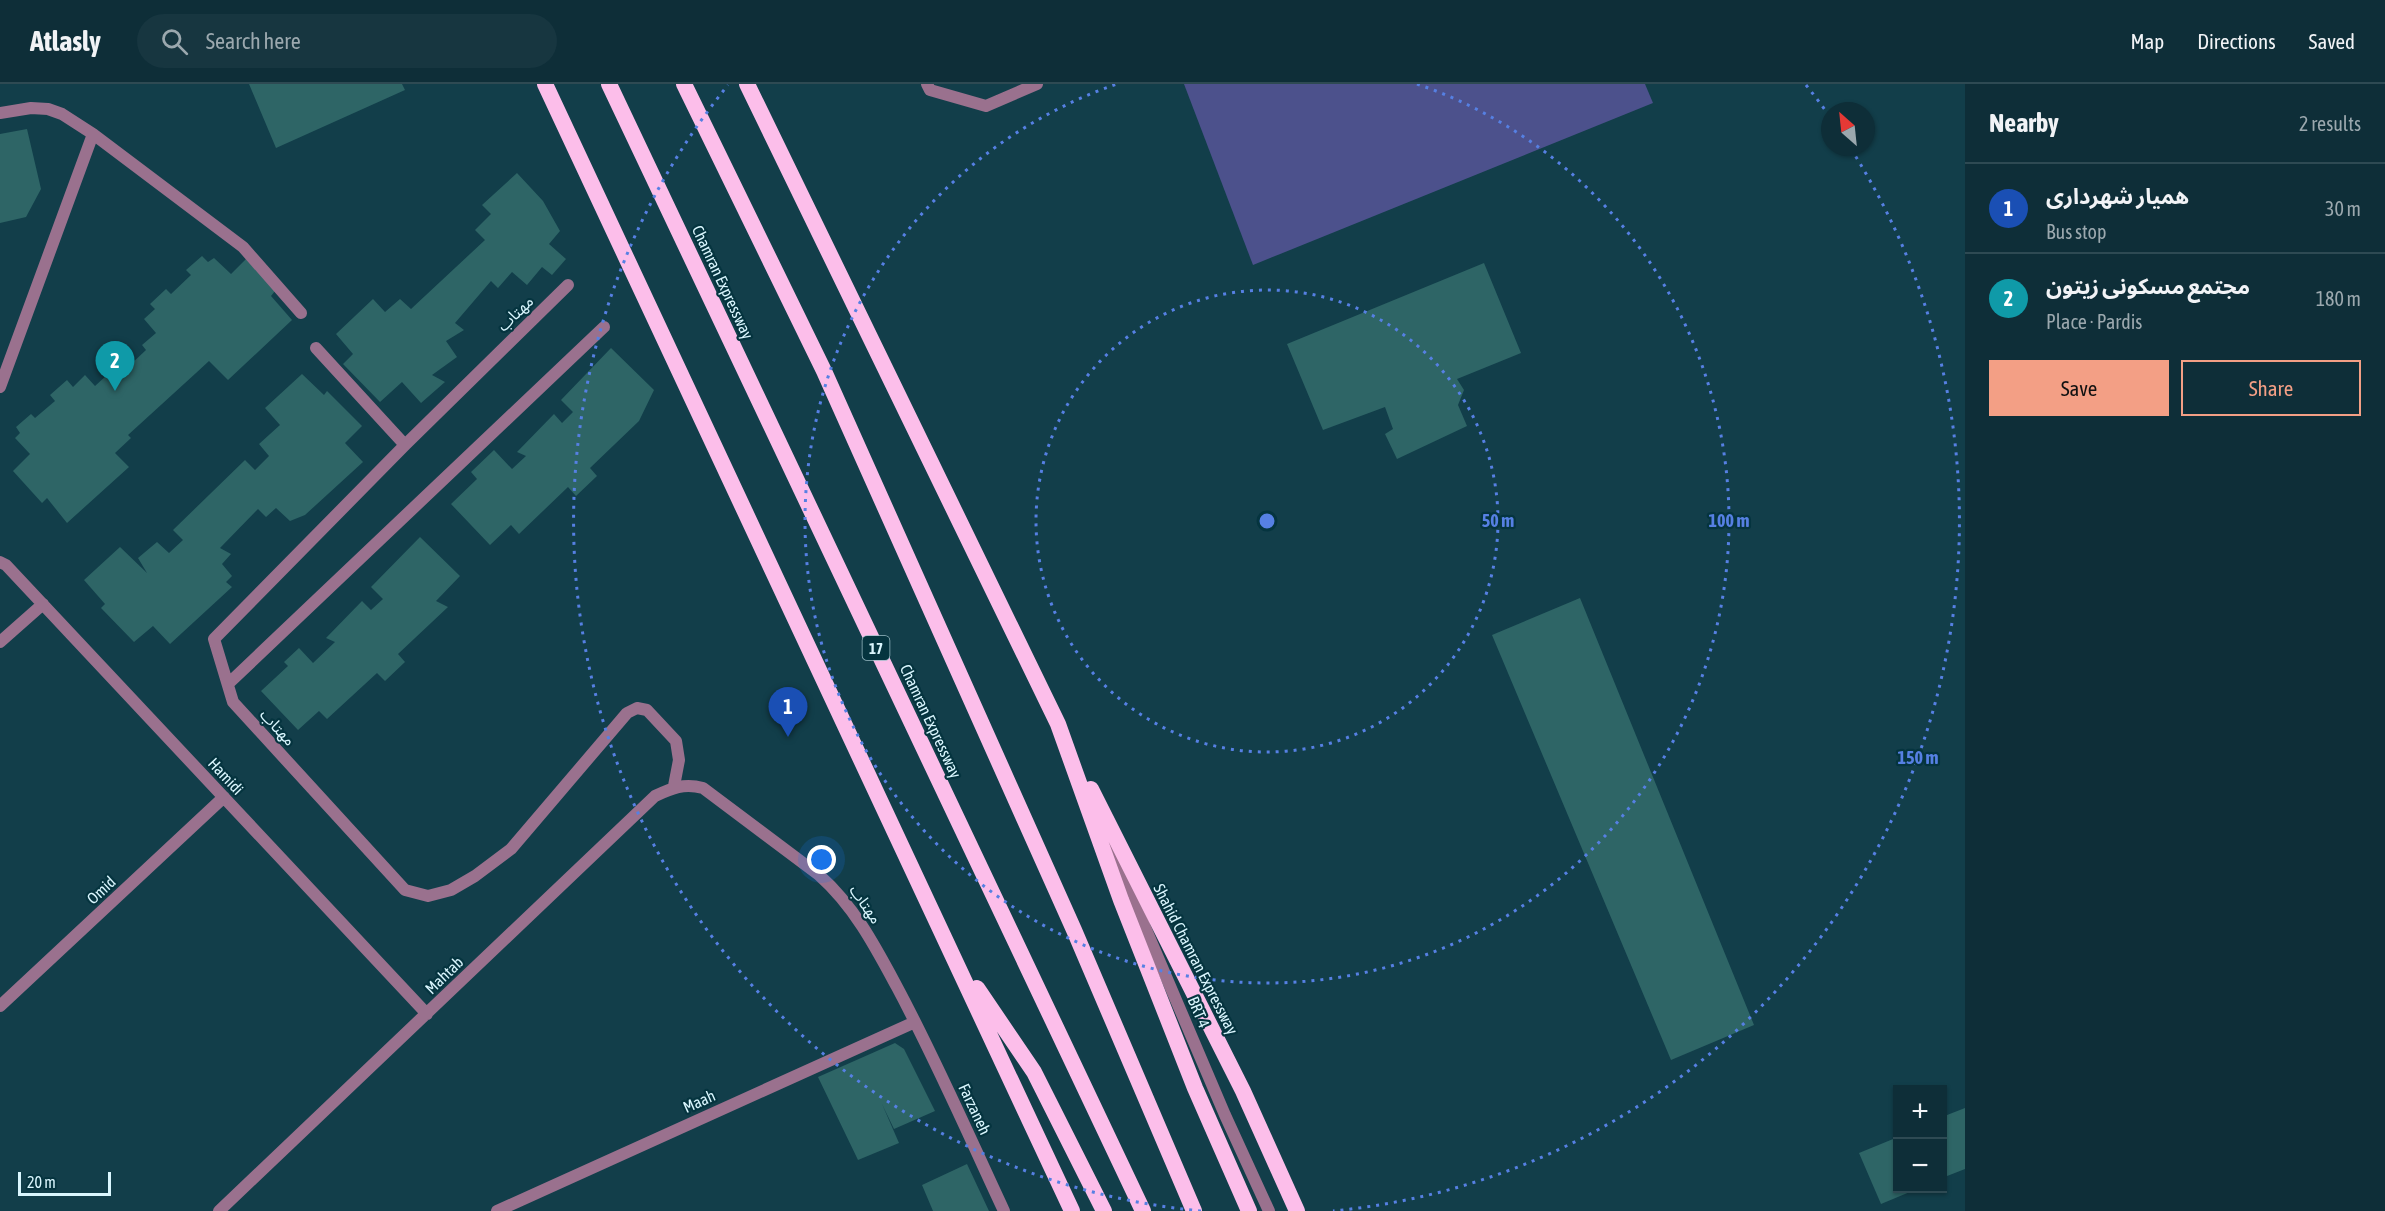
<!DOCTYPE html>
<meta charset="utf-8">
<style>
:root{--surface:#0e2e38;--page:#173640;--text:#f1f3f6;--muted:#9ba8ae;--line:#2e4a53;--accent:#f39f85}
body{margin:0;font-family:"Asap Condensed","Noto Sans Arabic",sans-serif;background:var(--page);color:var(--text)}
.controls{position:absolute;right:18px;bottom:18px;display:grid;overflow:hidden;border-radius:0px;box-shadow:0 2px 4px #0004}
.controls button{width:54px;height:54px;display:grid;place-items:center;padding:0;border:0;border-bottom:2px solid var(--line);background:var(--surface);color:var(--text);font:30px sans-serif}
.compass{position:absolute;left:1821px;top:18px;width:54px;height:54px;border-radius:50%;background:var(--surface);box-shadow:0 2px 4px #0004;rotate:333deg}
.scale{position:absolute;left:18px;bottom:15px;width:93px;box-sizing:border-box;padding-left:6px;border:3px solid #daf6fe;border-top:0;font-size:16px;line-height:21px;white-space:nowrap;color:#daf6fe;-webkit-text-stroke:4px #05343f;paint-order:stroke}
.you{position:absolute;left:822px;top:776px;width:21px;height:21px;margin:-15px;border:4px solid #fff;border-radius:50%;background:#1a73e8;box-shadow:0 0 0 9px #1a73e833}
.badge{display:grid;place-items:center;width:39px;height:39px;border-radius:50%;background:var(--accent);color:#fff;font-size:20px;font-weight:700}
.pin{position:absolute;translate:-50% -50px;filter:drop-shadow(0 2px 3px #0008)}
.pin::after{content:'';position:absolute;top:32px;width:21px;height:18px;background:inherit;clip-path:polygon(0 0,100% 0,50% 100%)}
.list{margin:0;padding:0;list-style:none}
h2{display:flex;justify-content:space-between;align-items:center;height:78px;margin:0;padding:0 24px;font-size:26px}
h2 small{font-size:20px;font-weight:400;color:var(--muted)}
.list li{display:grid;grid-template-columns:39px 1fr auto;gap:18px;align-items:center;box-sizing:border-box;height:90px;padding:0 24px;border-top:2px solid var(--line)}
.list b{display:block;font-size:22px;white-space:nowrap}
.list p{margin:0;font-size:20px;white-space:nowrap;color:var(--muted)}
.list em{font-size:20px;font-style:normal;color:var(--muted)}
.actions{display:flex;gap:12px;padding:18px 24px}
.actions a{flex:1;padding:14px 0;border:2px solid var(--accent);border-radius:0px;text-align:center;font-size:21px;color:var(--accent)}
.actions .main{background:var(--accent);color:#111}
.icon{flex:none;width:33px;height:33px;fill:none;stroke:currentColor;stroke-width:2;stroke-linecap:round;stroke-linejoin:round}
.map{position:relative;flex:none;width:1965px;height:1127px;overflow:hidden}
header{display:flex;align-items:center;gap:36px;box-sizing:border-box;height:84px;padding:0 30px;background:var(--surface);border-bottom:2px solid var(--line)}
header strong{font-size:28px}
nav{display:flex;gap:33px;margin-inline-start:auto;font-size:21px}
.search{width:420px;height:54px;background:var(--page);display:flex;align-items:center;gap:15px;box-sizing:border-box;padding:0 21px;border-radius:33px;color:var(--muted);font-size:22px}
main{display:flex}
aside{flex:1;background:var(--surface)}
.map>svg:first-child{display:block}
</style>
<header>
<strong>Atlasly</strong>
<div class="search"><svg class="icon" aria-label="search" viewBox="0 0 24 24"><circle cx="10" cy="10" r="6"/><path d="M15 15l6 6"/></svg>Search here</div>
<nav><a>Map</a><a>Directions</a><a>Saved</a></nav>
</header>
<main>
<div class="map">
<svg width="1965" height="1127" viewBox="0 0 1965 1127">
<rect width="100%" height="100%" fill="#123e4a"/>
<!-- pitch -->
<path fill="#4c518c" d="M1184 0H1645L1653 19 1253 181Z"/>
<!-- building -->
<path fill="#2e6566" d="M249 0H402L405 6 276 64Z
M27 45 41 105 26 133 0 139V50Z
M517 89 543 117 560 147 549 160 566 175 552 191 542 183 527 201 512 188 498 204 491 197 455 239 464 246 446 257 457 273 432 291 445 298 421 319 402 298 380 318 343 280 353 270 336 250 373 215 385 228 400 215 411 225 485 156 475 146 491 130 482 121Z
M202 172 208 178 214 174 231 190 246 175 275 207 271 212 292 236 228 296 209 277 196 289 128 351 131 354 115 369 129 383 67 439 47 414 42 419 13 387 30 370 15 354 20 349 16 343 31 330 35 334 55 317 50 311 67 296 73 303 85 291 95 302 107 291 113 297 146 266 142 261 156 249 144 235 155 225 150 220 166 205 171 210 191 191 186 186Z
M1484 179 1521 269 1457 295 1464 306 1458 321 1467 342 1397 375 1385 350 1393 345 1385 323 1323 346 1287 260Z
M611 264 654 306 639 337 590 384 597 392 576 412 568 403 519 450 511 441 490 461 451 420 477 395 471 388 494 366 512 385 526 372 517 368 554 330 562 339 573 328 561 316Z
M302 290 324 311 327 307 362 342 345 359 363 378 305 431 290 437 276 424 266 433 258 425 220 464 231 470 222 480 232 492 226 498 232 503 170 560 153 542 134 558 101 524 105 520 84 496 120 463 147 489 138 474 157 458 169 469 183 456 173 446 245 376 255 386 269 372 259 360 280 341 265 324Z
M420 453 460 492 436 517 448 523 398 570 405 578 385 597 377 589 327 635 319 627 298 646 261 607 288 582 284 578 299 564 313 579 335 558 326 554 362 517 371 526 383 515 371 503Z
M1580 514 1754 941 1671 976 1492 551Z
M895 959 904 965 935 1027 894 1045 882 1020 899 1059 858 1076 818 993Z
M1965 1024V1085L1942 1094V1033Z
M1898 1053V1104L1917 1105 1881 1120 1859 1069Z
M967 1080 989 1127H933L922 1101Z"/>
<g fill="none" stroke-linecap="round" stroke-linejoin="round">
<!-- service -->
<path stroke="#9a718e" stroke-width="12" d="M927 0 930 6 986 22 1037 0
M1107 754 1225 1031 1269 1127"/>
<!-- minor -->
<path stroke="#9a718e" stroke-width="12" d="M0 29 31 24 48 25 62 30 93 50 243 163 301 229
M568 201 405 361 214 555 233 618 405 806 428 812 451 806 475 792 511 765 627 629 637 624 647 626 676 657 679 676 674 702
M316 264 405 361
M0 303 93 50
M0 478 6 481 427 930
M0 558 43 520
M228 600 604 243
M0 922 224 713
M219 1127 655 712C672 704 684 699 703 704L819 791C854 822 875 862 897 903 936 976 969 1052 1004 1127
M497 1127 915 938"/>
<!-- trunk -->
<path stroke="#fcbeea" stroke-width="16" d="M545 0 1072 1127
M609 0 1143 1127
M684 0 824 287 1074 846 1194 1127
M747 0 1058 640 1121 816 1195 1004 1249 1127
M1091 705 1243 1007 1297 1127
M977 904 1034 988 1104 1127"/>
</g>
<!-- distance rings -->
<g fill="none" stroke="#5680e3" stroke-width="3" stroke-dasharray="3 6">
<circle cx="1267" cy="437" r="231"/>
<path d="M1417 0A462 462 0 1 1 1117 0"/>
<path d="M1201 1127A693 693 0 0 1 728 1M1806 1A693 693 0 0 1 1828 30M1851 65A693 693 0 0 1 1333 1127"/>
</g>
<g text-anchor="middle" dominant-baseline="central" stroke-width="4.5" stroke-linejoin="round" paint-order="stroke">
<!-- shield labels -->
<rect fill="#05343f" stroke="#9abcc5" stroke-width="1.5" x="862.5" y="552" width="27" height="24" rx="4.5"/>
<g font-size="15" font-weight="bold" fill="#daf6fe">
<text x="876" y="564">17</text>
</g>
<!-- street labels -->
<g font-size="16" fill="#daf6fe" stroke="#05343f">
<text transform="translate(723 198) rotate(65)">Chamran Expressway</text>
<text transform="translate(515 229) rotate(-44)">مهتاب</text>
<text transform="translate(931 637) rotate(65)">Chamran Expressway</text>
<text transform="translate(278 643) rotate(47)">مهتاب</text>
<text transform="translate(226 692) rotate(47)">Hamidi</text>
<text transform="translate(101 806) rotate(-43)">Omid</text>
<text transform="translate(866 820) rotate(55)">مهتاب</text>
<text transform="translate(1196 875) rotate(63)">Shahid Chamran Expressway</text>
<text transform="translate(444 891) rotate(-44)">Mahtab</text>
<text transform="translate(1199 928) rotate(67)">BRT 4</text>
<text transform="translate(699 1017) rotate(-24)">Maah</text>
<text transform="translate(975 1025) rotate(65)">Farzaneh</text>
</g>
</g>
<circle cx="1267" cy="437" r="9" fill="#5680e3" stroke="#05343f" stroke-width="3"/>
<g font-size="18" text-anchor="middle" font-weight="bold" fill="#5680e3" stroke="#05343f" stroke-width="4.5" stroke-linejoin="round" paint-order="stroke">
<text x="1498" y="443">50 m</text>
<text x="1729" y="443">100 m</text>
<text x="1918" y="680">150 m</text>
</g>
</svg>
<div class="controls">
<button>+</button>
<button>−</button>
</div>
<svg class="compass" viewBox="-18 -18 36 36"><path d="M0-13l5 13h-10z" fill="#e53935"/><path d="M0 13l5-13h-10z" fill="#9ba8ae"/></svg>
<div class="scale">20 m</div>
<div class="you"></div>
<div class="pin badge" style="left:788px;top:653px;background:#1a4fb4">1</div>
<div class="pin badge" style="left:115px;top:307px;background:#0f9aa8">2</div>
</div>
<aside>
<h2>Nearby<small>2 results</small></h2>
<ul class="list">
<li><span class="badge" style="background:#1a4fb4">1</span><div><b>همیار شهرداری</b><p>Bus stop</p></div><em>30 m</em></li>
<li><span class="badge" style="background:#0f9aa8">2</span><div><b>مجتمع مسکونی زیتون</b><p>Place · Pardis</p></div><em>180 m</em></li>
</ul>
<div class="actions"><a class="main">Save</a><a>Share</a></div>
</aside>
</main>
